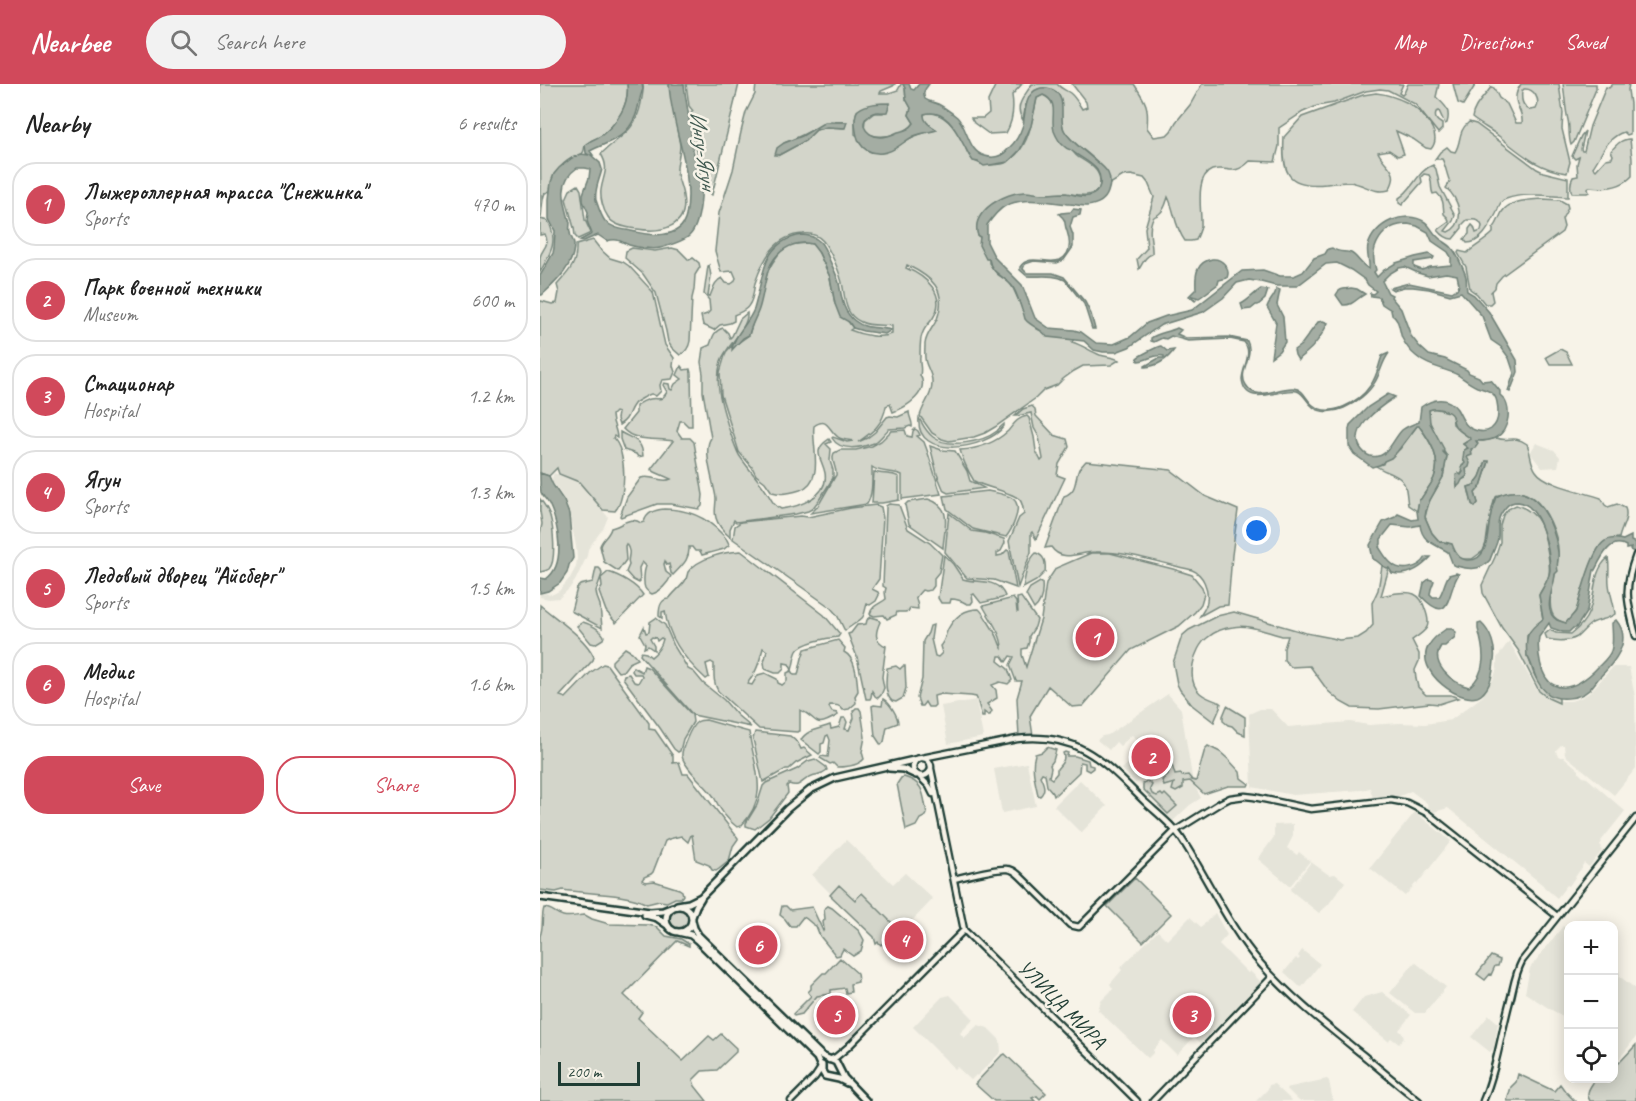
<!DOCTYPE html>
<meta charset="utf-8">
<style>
:root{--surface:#fff;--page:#f2f2f2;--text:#222;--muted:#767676;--line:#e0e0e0;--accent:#d1495b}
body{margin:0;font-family:Caveat,sans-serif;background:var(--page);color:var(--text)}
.controls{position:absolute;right:18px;bottom:18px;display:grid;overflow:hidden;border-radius:12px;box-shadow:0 3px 15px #0003}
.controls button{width:54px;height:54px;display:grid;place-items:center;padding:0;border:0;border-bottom:2px solid var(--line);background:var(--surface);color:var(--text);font:30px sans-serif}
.scale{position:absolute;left:18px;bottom:15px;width:82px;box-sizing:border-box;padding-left:6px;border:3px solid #1f3d34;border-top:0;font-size:16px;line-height:21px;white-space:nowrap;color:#1f3d34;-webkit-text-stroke:4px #f7f3e8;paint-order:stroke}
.you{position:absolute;left:717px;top:447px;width:21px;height:21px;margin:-15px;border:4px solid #fff;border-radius:50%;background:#1a73e8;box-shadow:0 0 0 9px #1a73e833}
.badge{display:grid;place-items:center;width:39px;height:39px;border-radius:50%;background:var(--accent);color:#fff;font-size:20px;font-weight:700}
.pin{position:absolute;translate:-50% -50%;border:3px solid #fff;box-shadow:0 2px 6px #0006}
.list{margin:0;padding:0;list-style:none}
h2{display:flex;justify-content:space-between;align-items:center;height:78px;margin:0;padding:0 24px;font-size:26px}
h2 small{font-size:20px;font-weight:400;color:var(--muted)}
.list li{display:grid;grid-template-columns:39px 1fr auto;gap:18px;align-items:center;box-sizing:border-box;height:84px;margin:0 12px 12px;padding:0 12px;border:2px solid var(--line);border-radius:24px}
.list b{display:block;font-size:22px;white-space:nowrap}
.list p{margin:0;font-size:20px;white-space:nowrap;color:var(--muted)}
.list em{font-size:20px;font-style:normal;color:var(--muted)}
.actions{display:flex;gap:12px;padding:18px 24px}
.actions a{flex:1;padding:14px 0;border:2px solid var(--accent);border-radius:24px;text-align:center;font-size:21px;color:var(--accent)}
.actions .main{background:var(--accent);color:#fff}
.icon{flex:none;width:33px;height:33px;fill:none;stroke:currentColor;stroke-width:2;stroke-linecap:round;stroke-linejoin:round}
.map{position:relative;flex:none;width:1096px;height:1017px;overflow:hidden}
header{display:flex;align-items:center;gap:36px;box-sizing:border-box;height:84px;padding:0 30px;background:var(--accent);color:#fff}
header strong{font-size:28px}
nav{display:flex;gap:33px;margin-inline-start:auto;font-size:21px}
.search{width:420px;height:54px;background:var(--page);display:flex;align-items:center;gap:15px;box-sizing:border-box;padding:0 21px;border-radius:33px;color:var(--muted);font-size:22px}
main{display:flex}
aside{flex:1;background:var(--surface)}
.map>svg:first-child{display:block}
</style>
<header>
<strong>Nearbee</strong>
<div class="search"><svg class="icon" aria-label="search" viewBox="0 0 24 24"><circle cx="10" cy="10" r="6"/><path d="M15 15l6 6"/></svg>Search here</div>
<nav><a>Map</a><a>Directions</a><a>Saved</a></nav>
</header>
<main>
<aside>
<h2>Nearby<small>6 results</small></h2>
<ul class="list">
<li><span class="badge">1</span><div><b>Лыжероллерная трасса &quot;Снежинка&quot;</b><p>Sports</p></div><em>470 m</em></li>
<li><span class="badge">2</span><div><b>Парк военной техники</b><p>Museum</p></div><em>600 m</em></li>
<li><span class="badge">3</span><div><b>Стационар</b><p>Hospital</p></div><em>1.2 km</em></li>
<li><span class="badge">4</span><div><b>Ягун</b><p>Sports</p></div><em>1.3 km</em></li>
<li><span class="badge">5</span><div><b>Ледовый дворец &quot;Айсберг&quot;</b><p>Sports</p></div><em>1.5 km</em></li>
<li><span class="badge">6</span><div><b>Медис</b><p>Hospital</p></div><em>1.6 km</em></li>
</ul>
<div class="actions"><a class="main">Save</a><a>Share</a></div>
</aside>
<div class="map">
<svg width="1096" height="1017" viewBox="0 0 1096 1017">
<rect width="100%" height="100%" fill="#f7f3e8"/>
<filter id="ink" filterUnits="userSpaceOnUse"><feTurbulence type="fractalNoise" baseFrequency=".0167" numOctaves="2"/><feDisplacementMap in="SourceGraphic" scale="12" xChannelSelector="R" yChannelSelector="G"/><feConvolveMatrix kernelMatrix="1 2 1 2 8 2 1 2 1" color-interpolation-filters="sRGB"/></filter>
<g filter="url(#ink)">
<!-- built -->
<path fill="#e5e4d9" d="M996 359 1014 366 1020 373 1018 383 1002 384 990 369Z
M14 389 39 398 68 433 64 443 48 465 47 472 35 497 29 505 19 514 9 515 0 513V509L13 510 19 507 30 494 36 483 37 474 36 462 28 423 18 405 13 399 12 394Z
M969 557 997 606 1008 615 1020 617H1031L1040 614 1049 609 1073 583H1089L1095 613 1096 684 1074 711 1025 671 1024 661H1021L1016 666 1017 671 1020 673H1024L1039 686V689L1043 693 1047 694 1085 727 1061 757 1062 758 1060 761 1062 763 1061 765 1062 767 1049 783 1044 779 1042 782V785L1040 786 1029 802 1027 801 1017 814 1004 803 1003 801 908 724 894 728 888 723 887 719 871 707 860 712 833 714 830 704 821 706 753 711 712 703 709 630 720 625H731L748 643 810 638 829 641 860 639 885 640 911 636 943 612 945 605 953 596 957 584V574Z
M628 610 641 625 653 699 661 714 650 721 633 737 601 705 602 702 600 698 595 699 582 685 593 675 589 671 600 659 592 651 580 662 576 658 569 666 557 656 562 652 568 651Z
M436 616 443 653 408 660 401 622Z
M487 679 496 722 462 729 454 685Z
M540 696 567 722 541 749 514 722Z
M875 728 911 757 877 800 876 799 865 812 830 784Z
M753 740V752L747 764 757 771 759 768 770 777 750 802 718 775 734 753V741Z
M306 756 353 800 365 789 393 815 371 838 362 839 341 861 338 858 336 860 334 853 272 791Z
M771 778 789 791 795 790 805 798 788 821 779 829 750 806Z
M675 829 687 851 679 860 708 889 710 887 721 898 661 959 654 953 637 971 622 956 613 966 614 968 608 974 558 926 561 917 573 905 570 900 582 886 580 884 618 847 627 856 650 833 661 843Z
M1023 842 1028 846V935L1010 925 985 909 990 884Z
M762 866 780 880 762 903 759 902 744 888 756 874 758 876 760 874 758 872Z
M875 878 906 903 885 929H875L850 909Z
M1074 883 1080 889 1079 892 1096 905V953L1079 975 1074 970Z
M842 908 871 931 859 946 863 950 864 954 859 960 851 954 848 957 812 928 824 913Z
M410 911 434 935 420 949 424 954 438 941 448 944 460 956 461 968 437 992 436 991 431 996 417 983 415 985 373 943 402 913Z
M949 931 958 939 954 964 950 968 931 953Z
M787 995 789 997 793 1017H759L746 1004Z
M734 1000 752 1017H716L728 1005 729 1001Z"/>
<!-- green -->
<path fill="#d3d5ca" stroke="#79897f" stroke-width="1.5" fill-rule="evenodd" d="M0 0H87C90 20 77 39 62 51 56 55 50 56 45 61 44 64 45 67 42 70 41 71 33 74 32 74 19 81 12 93 10 107L5 109C2 114 2 127 1 134Z
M103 0H129L140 61C140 71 136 81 137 89 138 96 142 104 143 112 149 143 122 149 97 145 88 144 73 141 68 133 63 126 60 114 61 106 63 91 70 85 61 70 80 51 95 49 101 19 102 12 104 7 103 0Z
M146 0H199L172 111 170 110 169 92 165 78 157 68 151 29 153 27 149 22Z
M216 0H355L353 2 341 7 340 9H349L358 6 361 0H363L365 4 366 15 371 24 369 31 374 39C366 51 335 58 324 46L325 36 334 29H343L350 20C338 18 327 21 317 27L315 34V50L341 69C355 66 356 62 368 55 377 51 386 48 396 45 390 41 383 38 384 30 403 24 417 46 425 61 426 65 428 71 431 74 437 80 443 81 451 81 456 80 461 81 465 79 489 67 492 37 497 14L503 11C524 20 506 43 523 61 529 67 525 61 531 66 534 68 535 71 538 73 551 81 564 87 559 105 549 114 541 111 529 110 519 108 510 111 501 110 479 109 460 111 445 127 437 135 436 141 438 152L440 153 446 174 449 175V179L457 190 470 199 473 204 483 226 497 245 505 249 534 255 532 258C542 261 550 267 560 271 566 273 573 273 579 276L571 281 543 282 534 287 523 295 517 301 504 306 496 314 455 343 445 349 434 353 409 357 402 355 392 349 380 332C383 320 393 311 392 297 392 291 388 285 386 279 384 273 385 266 385 260 386 250 393 244 397 235 408 205 391 193 367 181L366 184C385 192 408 210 393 234 387 243 384 242 381 254 380 260 380 267 380 273 379 280 382 284 380 291 390 308 367 323 353 328L350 320 346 322C343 340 333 348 318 358L327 354 335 348 347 333 350 332 358 333 369 328C369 334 373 337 372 343L370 342 365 344 349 345C344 349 340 356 334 359 321 364 300 368 292 354L293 353 307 358 313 357C308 356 302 356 298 353 288 346 288 332 274 342 271 361 286 396 260 406 251 409 241 411 232 408L225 398 216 391 212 383 199 368 181 311 180 288 186 268 194 259 191 264 209 251 228 187 233 178 240 168 249 161 267 159 272 160 276 163 290 193 295 220 313 244 310 246C322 251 340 255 352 250V242C342 240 331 243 321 238 302 230 306 210 301 195 298 184 290 166 283 157 278 151 270 149 263 150 235 151 223 176 215 199 213 207 214 214 209 221 206 227 200 228 194 231V237L190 239 180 241 174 246 163 241 161 232 167 230 170 227 169 216 164 210 168 182 169 181 171 192 168 212H170C173 206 174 197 182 194L186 199 191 200 194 198 196 194 193 187 181 188 175 167 179 129 193 86 201 48 206 28 215 10ZM291 37 306 38 304 44 287 43 276 46 265 57 239 71 244 59C260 53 275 44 291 37Z
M456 0H482L472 11C474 24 473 37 466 49L449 50 434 39 431 34H443L449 29 448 17Z
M492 0H517C521 5 524 5 530 9 535 13 539 20 542 25L547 23 546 18 532 0H594C606 18 609 22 607 44L614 53 627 51 631 47 636 38 650 21 662 0H863L859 9 862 11 864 9 868 0H899L896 13C905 21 911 26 907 39L905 40 899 27 896 28C894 35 897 37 902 40V45L898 49 875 20 848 6 840 5 826 7 794 19 777 22 763 28 739 44V62L735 78 710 77C692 94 689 81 672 86 654 93 662 127 661 142 660 147 658 151 656 156L651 157H645C634 142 635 127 628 113 626 119 625 126 619 130 614 134 615 130 612 136 607 148 613 159 612 170 604 173 604 178 599 185L597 175 607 164 605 144 614 113 608 99 604 94 591 91 583 92 570 100C567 77 537 66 525 48 515 33 534 1 498 5L486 20 483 36C473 22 485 12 492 0Z
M913 0H936L923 21 918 19Z
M981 0H1019L1023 29 1022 45 1030 78 1027 89C998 85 983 71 960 53 951 46 941 41 932 34 933 22 944 14 951 3L954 4 959 14 967 20 976 39H982C984 24 968 19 981 0ZM984 5C994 4 1001 16 996 25L990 26C982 22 981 16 982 7Z
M1023 0H1056V5L1034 58 1031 61C1028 53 1030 44 1028 36 1025 24 1025 12 1023 0Z
M1073 0H1089L1088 6 1090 20V50L1087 51 1084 48C1067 53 1062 70 1053 83L1056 86 1066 75 1072 74 1073 71 1071 67C1076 61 1081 55 1090 55L1092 75V92C1081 104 1064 105 1049 103L1048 105 1049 108 1047 109H1032C1030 105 1030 98 1033 93L1038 92 1037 80 1039 73 1035 75 1032 72 1041 52 1045 47 1041 65 1042 67H1044L1050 42 1066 3 1069 4Z
M836 9C847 10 858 14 868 19 881 27 904 50 891 65L886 64 873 55 856 47 864 70 858 72 849 66 838 68C846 84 861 86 849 106 832 110 826 100 809 98 801 98 794 99 786 100 746 104 742 88 744 53L762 33 823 11Z
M929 38 936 40 997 85 1003 88 1028 94V113C1010 112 984 108 966 115 959 117 959 124 956 130 950 141 942 159 927 159L924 155 929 150V145L932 141 934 143 936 149 941 147 942 142C939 134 934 136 927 136L922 141V144L913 155C907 155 902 151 898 146L909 138 908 134 904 130C903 120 904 116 897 109L893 110C890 104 893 97 889 91L884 90 881 93 882 98 862 121 859 119V114C873 106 878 86 893 81L896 85 900 103 915 131 913 137 905 147 908 148C927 140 919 114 906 104L910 98C907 92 905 79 902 75H895L900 68 907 63 911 67 915 68C922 57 917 48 929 38Z
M38 101 41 106 45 136 51 149 38 155 35 152 34 144 26 115 30 106Z
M1003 115 1020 116 1027 120 1028 124 1022 135 1024 143 1022 148 962 192 956 199 955 204 951 208 953 217 950 220H945L937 210 930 205 926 183 918 169 919 167 927 169C935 162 945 157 953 149V145C958 139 959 134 962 128 969 116 991 116 1003 115Z
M0 135 8 137C19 157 10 170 0 188 0 184 0 177 0 173 3 163 10 162 5 150L0 151Z
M53 156 60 165 70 174 83 178 89 182 113 208 125 261 134 274 133 282 135 288 132 295 122 296 120 301 121 307 116 312C115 312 113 310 111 310 110 310 95 318 94 320 87 329 90 334 79 341L77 335 78 329 75 328 72 331C72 340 77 345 77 354L74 352 73 354C87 366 87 414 75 427L63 426 39 398 19 390 17 384 9 392 0 389V219L1 217 12 220 17 219 19 208 17 201C29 187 37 181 36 161Z
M92 164 115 167 132 164 139 166 149 176 153 174 159 179 160 183 155 191 154 206 152 214 150 257C149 263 146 268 140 271L132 264 128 258 126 247 116 209 103 190 85 174 86 167Z
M207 229C209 244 186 262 181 277 174 300 182 323 189 345 192 353 195 363 199 371 207 383 216 393 224 404 230 412 232 421 241 425 259 423 289 412 285 389 282 374 271 367 289 355L291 358 286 360 291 365 290 377 293 386V394L279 416 272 425 268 427 256 430 196 438 194 436 190 445V453C184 448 178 441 176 434 174 428 176 421 176 414 174 399 162 366 171 354L163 308V290L161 278 163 264 170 261C173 252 174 247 183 244L188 249 190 254 192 252 200 235Z
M1020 265 1026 268 1032 280H1010L1006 273Z
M141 282 144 286 150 285 151 289 152 342H148L143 337H140L137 347 142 354H150L154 358 163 411 162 422 159 425 131 420H117L81 433 80 432 87 413 101 394C112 390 121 400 131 395L115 388 111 385 133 357C117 354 94 358 83 345L96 329V322C100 319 105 316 110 315 119 313 120 319 127 308L123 301 124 299 129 300 130 305 132 306 135 300 142 295 137 291Z
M492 322 495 325 496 332 514 351 527 355 529 363 519 380 517 391 525 394 496 455 492 448 491 449V468L478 503 469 457 479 434 484 430C483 426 483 420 480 416 474 408 445 404 434 397 428 387 423 377 420 366 438 365 455 359 468 347 474 340 477 334 487 332L489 334 494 353 496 367 501 377 503 375 499 353 494 344 491 329 477 332H475L483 325Z
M893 324 909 328 912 331 913 340 931 355 923 360 928 364C926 374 926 388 917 394L916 398 926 394 927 373 936 356 943 357 957 354C968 359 973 350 987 360 991 369 990 379 996 387 1005 401 1045 408 1061 414L1065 421 1068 423 1077 420 1085 424C1089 434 1081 444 1079 454H1077L1060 462 1050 483 1036 527 1026 540C1020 537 1014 535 1012 529 1006 515 1017 490 1018 474 1020 453 1006 419 986 410 977 406 967 410 958 411L954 417 948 444 946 459 943 467 932 475H924L920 474 908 459 899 457 892 449 885 433 889 418 903 393 907 372C905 371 890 339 889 336 888 333 889 329 889 326ZM946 377 949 378 941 402 935 409 938 419 932 420 928 403 934 401 940 393Z
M379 334C383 341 386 348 393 353 408 365 443 358 457 347 459 345 461 342 464 340V342C447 366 375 377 379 334Z
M877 342H879C890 357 902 375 894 394 891 401 885 408 881 415L879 417 877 427 868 421C867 416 867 411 866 406 864 390 847 390 836 382L843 380 844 377 860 365Z
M375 345 378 347 380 351 377 352 384 358 387 366 401 410 362 415V391C352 386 341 390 332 383 332 394 333 411 327 420L271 429 278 422 296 391C297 383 290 377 294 369L300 366H316L332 362 341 357 351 347 365 346 367 352 372 353 373 347Z
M80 348C93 356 102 355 103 372L98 373 96 370 84 366 80 355Z
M390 362 402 366 415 367 427 387 430 397 444 404 408 409 404 407 397 390Z
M546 377 631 386 665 412 698 426 692 471 688 521 678 522 660 532C663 527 667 522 667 517 669 505 663 490 652 486 620 479 587 467 555 468 539 468 522 479 511 463L505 464 524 412C538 407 534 396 539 385 540 384 545 378 546 377Z
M334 388C343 391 351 388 359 393V416L342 419H332Z
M448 407C467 411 484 412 475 436 473 442 470 448 466 453L433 445 407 425 404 412Z
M0 415C4 420 8 426 10 432 13 442 17 477 9 485 6 487 4 487 0 488V450L2 440 0 427Z
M388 415C414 423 404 444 403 464L369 440 365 421 368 418Z
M349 420 359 421 368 445 390 459 402 471 399 488 394 494V502L391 506 385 507 382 506C371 518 378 512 378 525L370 524 369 527 365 528H357L356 531 347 535 344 531 334 532 330 530C332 521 340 520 346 515L345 508 346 504 343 502 346 424V422Z
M336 421 341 423 343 434 339 495 332 505 338 508 339 511 336 517 330 521 327 520C325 525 325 531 322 534 317 539 310 542 305 547L297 531 290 523 193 455 195 442 201 438 261 432 268 433 311 424Z
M976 421C1002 429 1004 447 1008 470 1009 476 1010 483 1009 490 1008 498 1002 504 999 511L1003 535 987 551V572C991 577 991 584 994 590 998 599 1010 612 1019 614V619L1008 614 999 607 978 566 962 544 943 509 942 501 955 473 960 458V441L963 431 968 425Z
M124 425C146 425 166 433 181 449 185 453 188 455 189 461L184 465 162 471 160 467H155L152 463H149C150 476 141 482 133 491L131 489 129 480 127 481 125 477 124 480 126 488 131 492C128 499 120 508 112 510 110 509 106 506 105 504 103 499 104 487 106 482L102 478 99 484 100 497 99 499 93 496 86 488 89 481C86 473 93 470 86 460L85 462 86 476 78 487 64 478 60 462C62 455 69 452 71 444 81 442 91 431 101 439L104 438C107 428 115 426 124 425Z
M409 429 432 447 445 449 464 455 465 459 461 467 457 469V472L462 471 467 466 469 467 476 504 454 496 427 494 425 492 405 468Z
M201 467 284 531 300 550 298 553C288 554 262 558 257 567 254 573 254 580 252 586L249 580 244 579V585L240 589H235L225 585 224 578 227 567 223 564C220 575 217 588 209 597L208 600 212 601 218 591 225 589 237 595 238 599 242 601 247 597V589L251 587 254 591H258L262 574 265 565 298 556 305 564 304 568C316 574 317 594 318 607L315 612 316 619 309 625 303 626C300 621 296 621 290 621L289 623 292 628 297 629 298 631C271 647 280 634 260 626V647L257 648 219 645 178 607C173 598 174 590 174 580L171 578 166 580 169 593 166 595C146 577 128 554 125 527L122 528V534L119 532C119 524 120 515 129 515 134 508 141 503 145 497 147 494 147 491 148 488 158 474 184 468 201 467Z
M496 469C505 472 506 479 505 488L496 497 483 504C485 493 487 477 496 469Z
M551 469H570L633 485 652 491 662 503 664 510 661 520 655 528 639 542 591 566 543 622 532 623 508 602 490 632 493 652 479 654 477 614 482 597H476L470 581 474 573 470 572 466 578 462 572H459L458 577 468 585 472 596 468 600 460 598 452 601 456 606 457 614 447 620 452 627 450 631H448L444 628V633H442L437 615 436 613 431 612 401 610 394 612 395 621 393 623H388L385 618 382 622H380L377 614 382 595 383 557 388 549 390 542 393 541 391 555 395 572 398 573 402 569 400 562C405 557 405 551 408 545 415 532 425 525 439 525 442 527 457 551 458 555 459 558 460 561 462 564 462 550 450 535 443 522L473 514 476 518 477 528H478L477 514 481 513 497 536 495 543 489 552V558L487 564 482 565V571L486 583 501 535 506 499 516 484Z
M404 471 413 480 423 495C439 500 457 493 465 512L462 514 441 519 434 510 432 511 433 517 431 520H427C422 517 418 515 411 515L410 519H401L398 514Z
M1068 474C1070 483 1068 491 1069 500 1070 510 1074 519 1075 530 1067 536 1060 535 1052 539 1046 543 1042 549 1037 553 1028 558 1016 557 1007 555L1005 550 1010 546 1016 549 1031 550C1039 544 1045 538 1049 528 1056 511 1052 487 1068 474Z
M842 482 849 484 841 512C850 510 865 506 874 510 881 513 883 519 885 525 892 543 887 546 872 556L879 570V577L875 586 876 595 878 603 886 611H911L918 614 899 620 889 619 839 625 812 624 801 618 788 607 770 582 751 583 744 576V564L748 552H742C726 548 710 540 693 543 683 544 674 548 667 554 654 564 645 596 660 609 666 614 673 616 681 619L680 624 674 638 652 621 640 606 637 600 633 579 642 552 649 546 677 532 694 528 766 549 792 554 799 556 818 554 826 549 833 541 832 519 838 506Z
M56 484H59L61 486 62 490 56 507 57 513 60 521 62 544 31 527 37 504 40 501 53 498Z
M68 488C79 491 97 501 103 511L76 539 66 527 59 508 62 503 61 494Z
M500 498 502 499C503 509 501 519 494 525L486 511 490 504Z
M0 521C16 535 45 553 54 573L53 576 20 612 26 614 50 589 63 580 67 581 109 639V645L115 646 133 672V679L139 678 143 690H148L198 754V755L193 762 189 777 179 785 176 787 172 786 169 781 156 776 152 751H151L148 758 141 752 129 755 125 757 113 788 111 790 104 793 102 796 106 798 114 797 139 805 142 807 143 811 141 814H135L127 818 119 817 107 820C87 809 48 810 23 806L16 808 0 806Z
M331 533 338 535 340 538C335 549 334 557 346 562L342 593 344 604 341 611 338 614 335 612 332 607 331 613 330 615H326L317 573 308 550 311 549 317 541 326 540 327 536Z
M116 534 125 541 134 562 148 585 154 588 163 599 184 616 197 631 211 643 153 631 100 571 101 568 106 569 111 573C116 570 122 561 123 555L121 554 117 557 116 554 112 553 110 555 114 562V566L108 562 104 564 105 560 100 551 104 543 106 549 109 548 110 538Z
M43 538C50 540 60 545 64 552L63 555 55 560 51 559 37 542Z
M85 564 92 568 98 575 89 579 83 587 78 588 72 580V577Z
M104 582 109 584 152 631 153 638 143 655 140 667 138 668 134 665 120 644 83 594 84 591 89 590 94 598 98 599 102 592 101 590H94L92 587 93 583 102 588Z
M356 582 360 585 363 582H365L366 604 363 614 356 618 352 617C344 610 346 595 347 584Z
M343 615C350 619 358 632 358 639L347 643 344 658 341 661 335 652 332 622 334 621 342 622Z
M687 622 705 633V651L698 648 692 642 688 641 683 637V632Z
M316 624H319L321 627 325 653 322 668 324 675C318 682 306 683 297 683L293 679 290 680 280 674 281 672 288 673 290 656 288 651 286 652 284 659 281 660V668L279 670 261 656C266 646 280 645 290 641L291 645 299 643 302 634H305L307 638 305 645 309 646 314 634 313 627Z
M166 636 209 648C214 684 231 711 201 742L197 743C186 735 179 724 174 713 168 703 144 684 142 672 141 666 151 642 157 638 160 636 162 636 166 636Z
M215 648 250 652 258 659 261 665 264 664 272 671 256 679 249 685H246L223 698 213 655Z
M668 662 680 668 688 675 700 688 701 694 709 700 708 702H688L664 710 650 697 643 698V704L636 708 632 706 634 699 624 702 622 696 628 691 630 682 632 681 635 691 641 690 642 692 648 691 652 696 656 697 665 665Z
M507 663 516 666 513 677 510 681 511 684 509 693 512 695 517 689V685C521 680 526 676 523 669L525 668 528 669 527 672H535L548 676 549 681 553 682V684L549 687 545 685V679L540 678 539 688 514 712 513 709 507 702 505 690 502 689 500 692C503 698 507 706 500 712L498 711C495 697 491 684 495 670L502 668Z
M275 675 286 683 287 686C281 691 279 690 272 692 262 695 261 705 249 700L247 702 248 709 229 734 215 745 206 742V739L217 721 223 702 226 699 257 685 268 677Z
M364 693C385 699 383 711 387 730L386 732 380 735 376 742 366 746 357 700 361 694Z
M607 696 612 701 610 705 612 710 617 712 621 710 623 712 625 710 637 722 628 730 603 705V700Z
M595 794 631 830 603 858 567 822Z
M299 801 315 816 322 809 357 844 341 861 338 858 336 860 334 853 290 811Z
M242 822H246L250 826 272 823 283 847 284 845 283 838 285 835 284 825 288 822 292 824 319 847 324 856 321 867 313 872 303 865 300 871 296 872 280 852 276 842C270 840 269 835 263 833L256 842H250L245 835 240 831Z
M4 824C12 824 15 830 23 832 31 834 37 831 45 831L52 835 69 840 108 841 117 843 126 852 141 855 149 860V862L137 857 84 911 102 928 98 934 143 977 169 952 174 956 181 950 196 964V968L177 986 162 987 153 996 155 1002 167 1017H0V852C4 842 1 833 4 824Z
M140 824 146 827 149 836 145 843 138 845 131 842 128 834 131 827Z
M951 872 960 876 958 882H955L951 891 950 890 945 896 937 890Z
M300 874 317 889 318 898 310 900 311 908 306 909 305 904 291 906V910L277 912 262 930 254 932 253 930 271 912 268 908 271 905V901L283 889H286Z
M1096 961V1017H1050C1045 1009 1050 1003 1055 996V995L1074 994V975L1079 979Z
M465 970 506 1009 500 1015 497 1012 492 1014 495 1017H454L435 1000 461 972Z
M978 990 1014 1007 1020 1000 1025 1007 1035 1017H967L971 1003 976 998Z"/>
<!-- water -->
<path fill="#a4ada3" stroke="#6f8077" stroke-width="1.5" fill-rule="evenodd" d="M87 0H102L103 5C99 14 99 24 95 33 85 56 69 57 50 67L53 71H51L60 79 62 85C60 95 54 105 56 116 58 122 61 132 65 137 72 144 81 145 91 147 108 151 141 157 146 132 155 87 131 44 129 0H144C146 20 151 39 152 59 152 69 158 80 160 90 163 104 161 141 149 152 145 156 126 163 120 164 113 166 96 163 89 161 80 157 77 154 67 157L58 151 44 157H39L52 150 47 137 48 128 43 117V110L49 94 50 85 45 84H37C16 98 25 120 30 139 30 142 29 145 30 148 30 153 34 156 34 161 34 182 16 198 2 211H0V192L13 169 14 164 15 147 9 135V115L11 98 14 90 19 84 32 74 41 70 49 71 46 69 45 61C50 56 56 55 62 51 77 39 90 20 87 0Z
M363 0H369L371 5 374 6 379 0H389C385 5 382 8 385 15 389 18 394 18 398 20 404 23 412 29 417 33 428 44 428 68 445 72 455 75 463 72 469 64 476 58 480 50 483 41 485 30 485 9 498 5 502 3 508 4 511 5 529 12 518 34 524 46 529 56 541 64 550 72 563 83 575 88 568 108 565 117 556 121 547 122 541 122 534 120 529 120 509 118 484 112 465 122 458 126 452 134 447 141V158L455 174 482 201 495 234 509 244 534 246 541 248 556 259 574 260 590 253 607 239 626 232 652 226 702 187 723 186 740 192H754L763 188 774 174 785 170 788 165 792 164C800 170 805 166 811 169 817 172 821 181 829 185 830 177 826 169 828 162 834 139 865 125 885 138 891 142 892 148 897 152 901 157 908 159 912 164 916 168 925 188 926 193 927 198 926 202 927 207L934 211 949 228 977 276 978 288 970 308 968 307 974 289 969 274 961 263 951 256 942 232 921 208 910 211 889 205 873 203H864L853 206 850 204 869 199 912 208 918 204 919 200 917 191 906 189 888 192 878 189 865 183 859 184 849 190 842 197 848 209 852 211 851 213 861 225 871 252 879 262 889 271 905 275 927 286 929 289 939 293 942 297 951 296 960 307V311C973 321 970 347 955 354 950 357 942 357 936 357L938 360 935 364 931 365 932 371 927 373 930 379 929 383 926 385 927 392 922 396 920 400 917 403 916 391 918 389 921 391 923 388 921 383 925 379 923 375 924 366 928 364 923 360 931 355C926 350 919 348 915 342 913 339 913 335 912 332 909 326 896 323 889 326L890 339 904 365 903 368 907 372 903 393 890 416 886 427 885 433 892 449 899 457 912 460C915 468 918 475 927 476 949 478 947 449 950 435 951 428 953 420 956 413 994 393 1014 437 1018 468 1019 475 1016 481 1018 487L1015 490C1015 503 1001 526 1017 536 1020 537 1023 538 1026 539 1029 534 1033 532 1036 527 1041 511 1052 465 1065 457 1071 453 1077 454 1083 456L1091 452V457L1096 459V469L1090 466 1091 464 1086 465V462C1070 453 1061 474 1055 486H1054L1047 527 1036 544H1033L1029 548H1023L1011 544 1009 539 999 553C997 566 1000 595 1014 601 1030 609 1049 593 1059 582 1063 578 1069 573 1071 567 1074 559 1072 547 1072 539L1076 536C1094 557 1073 580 1058 595 1055 599 1052 603 1049 606 1039 615 1016 618 1006 608 993 597 994 581 987 572 985 552 987 547 1003 535L999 511C1003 503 1009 496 1010 486 1010 468 1001 420 978 418 973 418 969 419 966 423 955 436 959 440 958 454 957 461 952 469 950 476 940 488 926 485 913 481L908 468C895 460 882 458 880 441L870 443 852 441 841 455V460L839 463C843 469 846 475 851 479 861 489 880 484 886 473H891C881 484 867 493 852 489L849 484C841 484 840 477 833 475L830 461 843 438 855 433 858 430 872 436 878 435 877 427 879 416 881 415C885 408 891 401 894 394 902 375 890 356 879 342H877L857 368 851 374 844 377C842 382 837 381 832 383L814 370 809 362V345L810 341 828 323 848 310 855 313C841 322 806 346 822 366 826 371 831 374 838 372 849 370 854 354 862 346 867 342 873 340 879 338L881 323C892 315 907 311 917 325 923 335 924 344 938 347 943 348 947 348 951 345 956 341 958 334 958 329 958 323 957 315 954 311 950 306 943 305 937 303 930 300 924 295 918 291 904 284 888 283 876 272 871 268 865 260 862 254 859 246 860 236 852 231L851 226 842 220 839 213 831 212 830 209 833 210 836 207 828 201 825 196 811 186 797 179 786 180 757 202H736L721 198 709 196 697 199 683 214 663 228 621 241 589 263 576 268H563L554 266 544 257 507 253C503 245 491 243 485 235 485 235 483 227 482 226 480 220 475 203 470 200 462 191 451 189 449 175H446L439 161 440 153 438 152C435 142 437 135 444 127 453 117 471 108 485 108 491 108 497 110 503 110 511 110 518 109 526 109 533 110 541 114 549 112 561 109 563 96 557 86 551 78 539 73 532 67 527 63 529 67 524 62 520 59 516 52 514 47 510 33 520 18 503 11L497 14 491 42 480 66 468 78 444 82 438 78 433 77C421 60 411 22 384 30 383 38 391 42 397 46 390 48 382 49 374 52 362 58 352 71 337 69 320 68 316 54 315 39 315 34 315 29 318 26 327 19 340 19 350 19L347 28C342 29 338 27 333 29 317 36 324 52 340 53 346 53 352 51 358 48 365 46 369 46 374 39L369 31 371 24 366 15 365 4ZM868 140 877 142 888 148 892 157 908 168 911 173V181L890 183 882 186 874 183V178L893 175 894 173 889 170 875 173 856 179 844 186 837 193 834 188 836 186C828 163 843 140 868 140Z
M285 38H307L305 44 287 43 276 46 265 57 239 71H235L237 64 244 59 262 52Z
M533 125 541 126 540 131 533 133 530 143 533 151V163L524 176 517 179 494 177 485 180 483 185 487 189H513L524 193 545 218 551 230 555 245H552L544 220 525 196C514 190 500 193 487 192L480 186V183C489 169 507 181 520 176 532 170 530 156 527 147 523 138 528 138 519 130L521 129 531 128Z
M261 151C280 151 284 162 290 177 293 184 297 191 299 199 302 213 302 227 315 237 326 246 339 242 351 246L345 250 323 247 313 244 309 238 300 233 295 220 290 193 279 169 272 160C252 155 234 169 228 187 224 200 223 213 219 225 216 234 211 241 209 251L203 254 192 266C193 252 209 239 214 225 224 194 220 159 261 151Z
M672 175C682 174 691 184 687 194L679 196 678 200 662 212 659 214 652 212 654 216 657 215 655 217 649 212 656 205C655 191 656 178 672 175Z
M811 204 817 205 825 210C817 214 813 222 803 221L796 211C799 204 805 205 811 204Z
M721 205 728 206 725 215 718 221H716L711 225 703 226 701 220C709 216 713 210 721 205Z
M736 205 740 206 737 221 743 233 745 258 739 267 731 273 736 239 727 223C729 216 736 212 736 205Z
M783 237 788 239C783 249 775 262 766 269 763 271 760 273 758 276L755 271 754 266 761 261 778 238Z
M637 244 641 246 637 250 646 254 689 253 707 257C715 272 697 288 706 301 717 319 737 303 753 304 765 305 765 315 773 321 790 335 820 317 830 302 837 293 838 283 842 272L849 269C842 278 841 288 835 298 829 309 816 319 804 324 795 328 781 330 773 323 766 318 765 310 757 307 741 303 705 326 702 295 703 282 713 269 704 258L690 255 648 257 631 252 626 255 622 254 614 258 611 257V254C618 249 629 248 637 244Z
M621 262 627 267 634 266C627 276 617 282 605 283V282L619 274H624V272C614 269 608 277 598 277L597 274C599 272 618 262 621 262Z
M946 377H949L941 402 935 409 938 419 935 423 932 420 928 403 934 401 940 393Z
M0 389 9 392 13 401 24 417 29 430 33 474 29 481 27 489 20 499 8 507 0 509V494L6 495C27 481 18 439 9 420 7 416 2 412 1 408 0 403 0 394 0 389Z
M916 489 919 490C907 505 912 545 881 512L884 499 889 495 894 497 891 505 890 510 893 513H899C904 506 904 498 909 491Z
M941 539C951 548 956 564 954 577 953 589 951 603 941 611 924 624 872 587 889 561 893 554 900 549 906 545H912L916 548 915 553 905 562H901C889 579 912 600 929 603 948 588 944 566 938 545V540Z"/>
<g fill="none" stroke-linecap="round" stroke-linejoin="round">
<!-- tertiary casing -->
<g stroke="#1f3d34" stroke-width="9">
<path id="tertiary" d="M1096 471C1083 506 1087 517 1096 552
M373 683a9 9 0 1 1 18 0a9 9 0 1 1-18 0Z
M382 674 477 655C540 648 565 679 605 718 618 730 634 742 643 757 669 797 689 844 721 880 752 915 787 942 823 971 841 986 860 1002 879 1017
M391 685 424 846
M380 693 389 702 393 710
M414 795C427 792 454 784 467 785 472 785 476 788 480 792L530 841 539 843 635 747 680 719 690 714 705 712 714 713 771 725 851 716 867 719 887 729 1017 832
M424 846 597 1017
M289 976 296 973 308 963 424 846
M251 1017 275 993 281 984
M613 1017 732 893
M943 1017C957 984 961 948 971 913 974 900 976 888 982 877L1096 734"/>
</g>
<!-- secondary casing -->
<g stroke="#1f3d34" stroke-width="10">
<path id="secondary" d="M349 684 363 685 376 691
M0 813 110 828 123 827 133 823
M137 821 149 819 161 813 247 725 270 706 295 694 378 675
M126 835a13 13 0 1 1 26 0a13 13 0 1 1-26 0Z
M105 831 117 834 127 841
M152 833 156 822 161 814
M152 836 154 844 158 851 282 972 296 978 304 994 326 1017
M138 848 151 851 157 856 277 974 281 983
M282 981V987L285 992 299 995 307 999"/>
</g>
<!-- tertiary -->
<use href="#tertiary" stroke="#f7f3e8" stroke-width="4.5"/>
<!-- secondary -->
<use href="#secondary" stroke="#f7f3e8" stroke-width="5"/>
</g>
</g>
<g text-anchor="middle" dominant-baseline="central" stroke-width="5" stroke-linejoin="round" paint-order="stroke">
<!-- street labels -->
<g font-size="21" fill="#1f3d34" stroke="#f7f3e8">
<text transform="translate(522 920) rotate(45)">УЛИЦА МИРА</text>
</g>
<!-- water labels -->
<g font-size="22" font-style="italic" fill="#405950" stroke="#f7f3e8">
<text transform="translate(163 66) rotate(81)">Ингу-Ягун</text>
</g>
</g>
</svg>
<div class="controls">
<button>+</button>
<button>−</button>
<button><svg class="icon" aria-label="locate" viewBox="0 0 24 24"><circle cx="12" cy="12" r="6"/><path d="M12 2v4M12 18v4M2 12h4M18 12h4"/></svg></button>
</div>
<div class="scale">200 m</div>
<div class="you"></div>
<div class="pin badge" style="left:555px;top:554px">1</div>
<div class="pin badge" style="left:611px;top:673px">2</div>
<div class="pin badge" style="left:652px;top:931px">3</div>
<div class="pin badge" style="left:364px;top:856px">4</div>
<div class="pin badge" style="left:296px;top:931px">5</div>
<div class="pin badge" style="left:218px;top:861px">6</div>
</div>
</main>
